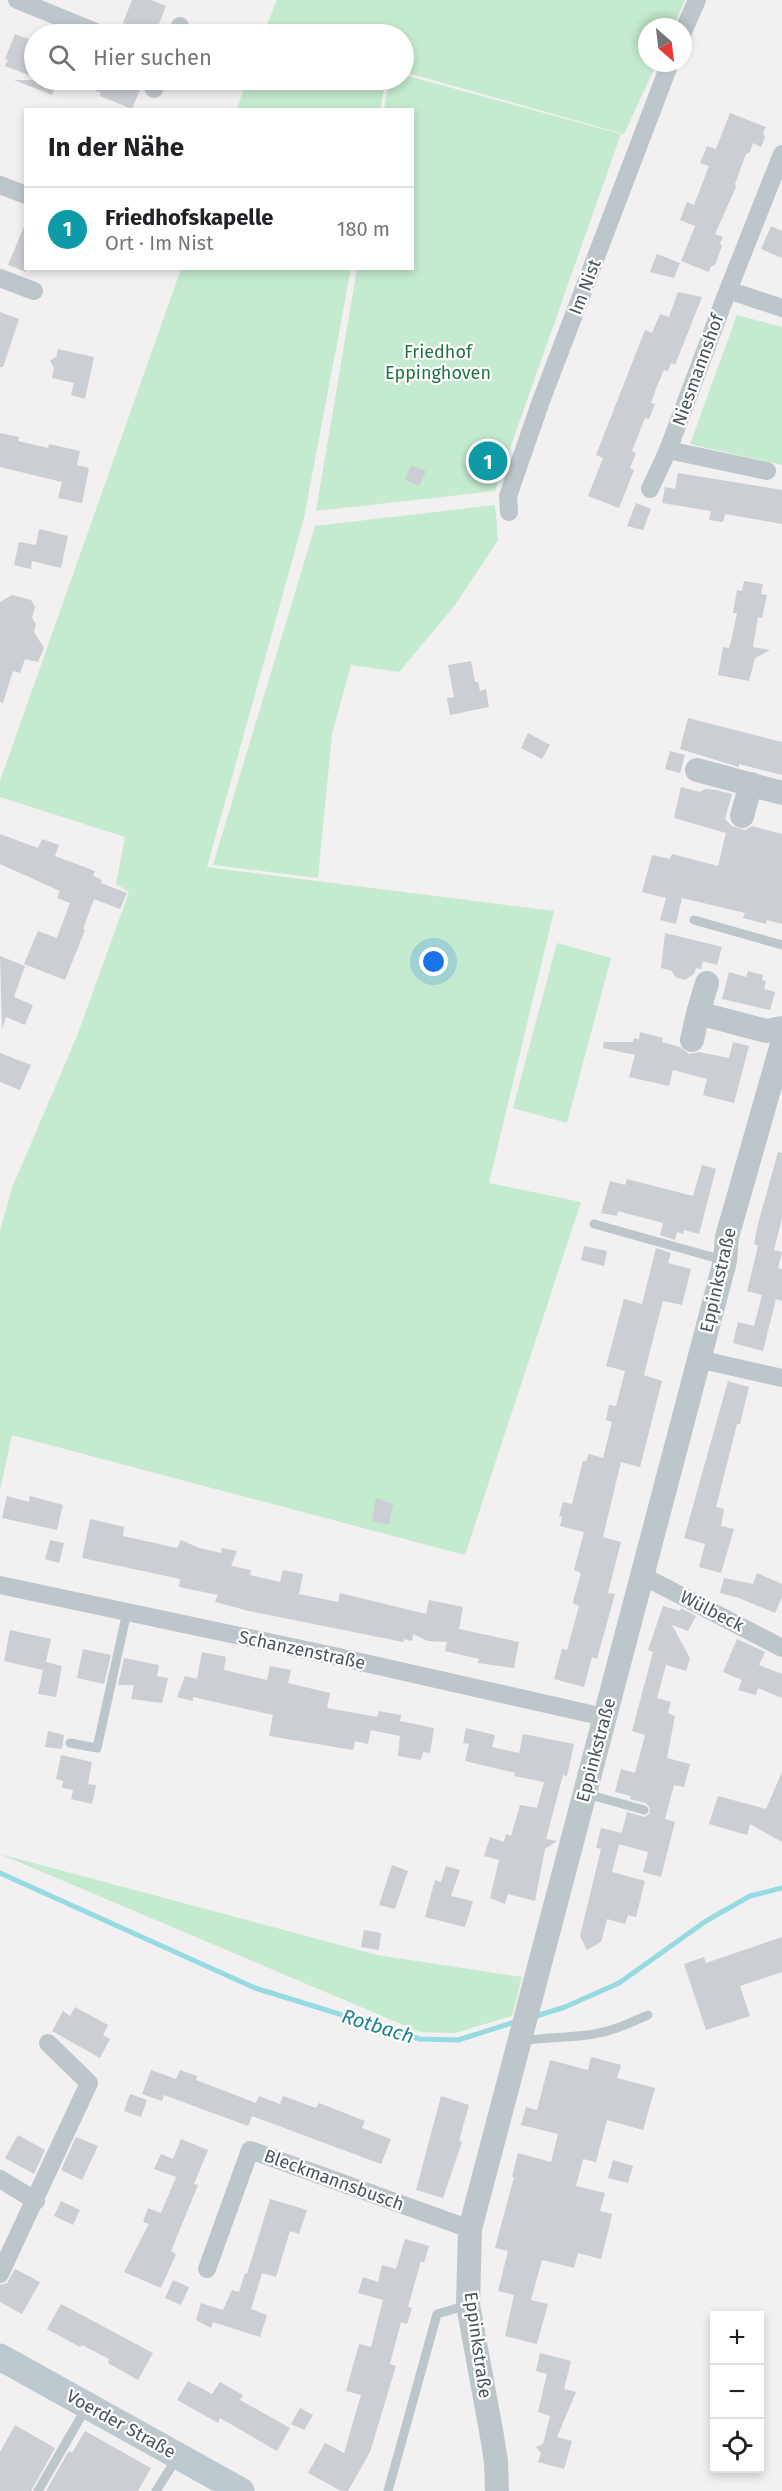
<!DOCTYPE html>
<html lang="de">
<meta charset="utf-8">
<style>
:root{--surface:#fff;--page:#f2f2f2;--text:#202124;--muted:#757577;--line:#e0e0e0;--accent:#2f85ce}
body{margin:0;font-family:"Fira Sans",sans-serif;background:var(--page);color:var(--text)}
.controls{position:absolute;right:18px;bottom:18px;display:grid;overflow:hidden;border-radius:0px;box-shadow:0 3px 9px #0003}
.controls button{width:54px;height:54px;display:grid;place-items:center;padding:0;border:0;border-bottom:2px solid var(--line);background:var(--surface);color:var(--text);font:30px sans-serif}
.compass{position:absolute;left:638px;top:18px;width:54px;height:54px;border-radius:50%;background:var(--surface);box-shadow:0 3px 9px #0003;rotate:152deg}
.you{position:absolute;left:434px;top:962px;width:21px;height:21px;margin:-15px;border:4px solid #fff;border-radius:50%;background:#1a73e8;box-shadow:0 0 0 9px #1a73e833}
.badge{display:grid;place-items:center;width:39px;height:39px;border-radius:50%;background:var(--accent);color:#fff;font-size:20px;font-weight:700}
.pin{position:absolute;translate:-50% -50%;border:3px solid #fff;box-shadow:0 2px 6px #0006}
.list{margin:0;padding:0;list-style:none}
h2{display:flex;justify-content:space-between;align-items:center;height:78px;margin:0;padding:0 24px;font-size:26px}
h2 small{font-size:20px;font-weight:400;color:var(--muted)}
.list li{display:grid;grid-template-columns:39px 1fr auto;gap:18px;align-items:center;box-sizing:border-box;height:84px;padding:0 24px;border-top:2px solid var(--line)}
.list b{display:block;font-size:22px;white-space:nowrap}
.list p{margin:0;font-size:20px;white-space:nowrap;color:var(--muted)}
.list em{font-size:20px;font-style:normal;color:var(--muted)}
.icon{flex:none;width:33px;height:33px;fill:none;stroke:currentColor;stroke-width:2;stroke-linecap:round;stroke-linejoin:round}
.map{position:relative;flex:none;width:782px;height:2491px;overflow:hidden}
.search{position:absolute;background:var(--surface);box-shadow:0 3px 9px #0003;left:24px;top:24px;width:390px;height:66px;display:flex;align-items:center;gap:15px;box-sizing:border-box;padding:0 21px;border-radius:33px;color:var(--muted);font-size:22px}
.panel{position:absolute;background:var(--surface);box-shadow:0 3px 9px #0003;left:24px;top:108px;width:390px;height:162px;border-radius:0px}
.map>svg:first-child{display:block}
</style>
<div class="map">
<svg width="782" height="2491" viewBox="0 0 782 2491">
<rect width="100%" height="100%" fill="#f2f0f0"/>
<!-- green -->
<path fill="#c4eacf" d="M277 0H685L673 27H647V63H657L624 134 404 72V34H263Z
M404 75 621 134 495 491 316 511 357 269 412 268V110L384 109 389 80H404Z
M247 80H386L380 109H237Z
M181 269H351L304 518 207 867 554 911 489 1183 581 1202 465 1555 12 1435 0 1490V1231L12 1188 77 1036 129 892 116 884 125 837 0 797V781Z
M737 315 782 327V465L690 444Z
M495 505 498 540 455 605 399 672 351 665 332 734 318 878 213 865 315 526Z
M557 943 611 958 567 1123 513 1108Z
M0 1854 377 1955 522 1977 512 2016 455 2033 420 2032Z"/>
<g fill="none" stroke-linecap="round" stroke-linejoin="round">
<!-- stream -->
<path stroke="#96dae2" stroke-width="5" d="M0 1873 255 1988 420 2039 458 2040 518 2021
M533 2017 565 2007 619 1983 706 1921 750 1896 782 1888"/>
</g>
<!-- building -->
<path fill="#cbced2" d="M132 0H151L166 6 155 34 123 23Z
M15 34 34 41V77L5 66 8 60 5 59Z
M14 80H58L52 95Z
M70 80H144L132 109 100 96 101 93Z
M730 113 766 127 763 133 765 137 761 147 753 143 750 152 746 154 735 184 736 187 715 234 723 237 720 243 722 246 715 265 711 266 709 272 681 261 695 226 680 220 687 202 694 205 709 166 700 163 707 146 716 149Z
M25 224H26V272L8 265Z
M771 226 782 231V258L761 249Z
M657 254 680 263 674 278 650 272Z
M678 292 702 297 675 365 671 363 668 371 664 370 657 386 651 403 655 404 649 419 645 418 632 451 636 453 630 468 634 470 619 508 588 496 603 458 596 455 645 330 652 333 660 314 669 317Z
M0 312 19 319 3 367H0Z
M58 349 94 357 85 399 71 395 74 383 52 378 54 368 50 361 56 357Z
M0 433 19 437 18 441 48 448 49 444 80 451 77 465 89 468 82 503 58 498 62 482 0 467Z
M484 439 507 448 493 483 470 474Z
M411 465 426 471 419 486 405 480Z
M678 473 782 490V524L725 514 723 522 709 520 711 511 662 503 665 487 675 489Z
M636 503 651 509 643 530 627 526Z
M39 529 68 536 61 568 32 561 31 569 14 565 19 542 36 545Z
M744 581 763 584 761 594 767 595 762 618 758 617 753 647 770 650 755 658 749 681 718 675 723 647 729 648 731 642 737 613H733L737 590 742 591Z
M12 595 31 600 35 607 32 618 36 624 34 632 44 648 38 662 25 659 20 673 13 671 3 703 0 702V602Z
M471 661 475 682H478L480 691 486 689 489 707 450 715 447 698 454 697 448 665Z
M688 718 782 742V775L739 764V767L680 749Z
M528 733 550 745 542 759 521 748Z
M670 751 685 755 680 773 665 769Z
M681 787 700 792 705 789 716 790 732 794 725 819 732 826 745 830 752 826 782 834V924L767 920 766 924 743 918 745 913 682 898 676 924 660 920 666 898 642 892 652 855 670 859 672 854 718 866 726 833 674 818Z
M0 834 38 848 42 839 59 845 55 856 95 871 93 876 102 880 101 883 127 893 120 909 94 899 83 929 85 930 65 980 24 964 38 931 57 938 70 903 57 898 60 891 0 864Z
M665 933 722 947 717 965 703 961 701 969 696 968 694 974 685 980 675 977 672 971 661 968Z
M0 956 25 966 14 997 33 1005 25 1025 6 1017 2 1029Z
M748 971 763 975 762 980 766 981 764 989 775 992 770 1010 722 999 729 972 746 977Z
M640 1032 663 1038 662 1042 680 1047 689 1054 699 1052 729 1058 733 1042 749 1046 734 1103 703 1095 707 1079 673 1070 669 1086 629 1077 635 1055 603 1048 604 1042H633L634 1038 639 1039Z
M0 1053 31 1065 20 1090 0 1082Z
M778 1152 782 1153V1218L774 1250 782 1252 778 1268 782 1269V1301L776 1299 763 1351 733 1343 738 1322 754 1326 762 1295 747 1291 758 1246 754 1244 758 1224Z
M702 1165 716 1169 699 1234 684 1230 683 1234 677 1232 675 1240 660 1235 663 1223 618 1211 617 1216 601 1213 610 1181 625 1185 627 1179 693 1196Z
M584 1246 607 1251 604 1266 581 1260Z
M656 1248 671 1253 668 1263 691 1269 682 1305 663 1301 654 1335 644 1375 662 1381 640 1467 621 1462 603 1537 621 1542 608 1593 615 1594 597 1659 592 1657 584 1687 554 1679 562 1649 567 1650 579 1606 574 1604 573 1601 581 1573 574 1570 584 1532 560 1526 562 1517 559 1516 563 1502 572 1504 583 1461H586L589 1454 603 1458 612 1422 606 1420 609 1405 616 1406 625 1371 606 1366 624 1299 642 1304Z
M728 1381 749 1387 740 1424H737L716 1507 724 1509 721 1526 734 1529 721 1573 699 1567 705 1544 684 1538Z
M7 1496 29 1502 30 1496 63 1505 57 1530 2 1518Z
M376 1498 393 1504 389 1525 372 1521Z
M90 1519 124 1527 123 1536 177 1548 181 1540 199 1548 221 1553 222 1548 237 1551 231 1566 251 1570 250 1575 280 1582 283 1570 303 1574 299 1594 338 1602 340 1593 426 1614 429 1600 463 1607 459 1629 519 1642 514 1668 478 1663 479 1659 445 1651 447 1642 428 1641 413 1634 412 1641 404 1639 403 1642 249 1611 215 1602 218 1595 179 1587 180 1579 82 1558Z
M50 1540 64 1543 59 1563 45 1559Z
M757 1573 782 1584V1597L775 1613 739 1598 720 1593 724 1578 753 1584Z
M663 1606 680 1611 681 1608 696 1616 688 1631 672 1625 690 1658 686 1671 666 1665 657 1698 671 1702 668 1713 675 1716 667 1758 690 1764 684 1787 674 1785 665 1819 675 1822 661 1877 643 1872 648 1852 619 1844 627 1812 645 1817 649 1814 650 1808 646 1803 630 1799 631 1796 615 1792 621 1769 635 1773 645 1735 632 1731 653 1652 648 1650Z
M10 1630 51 1639 46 1662 62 1666 56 1697 38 1694 43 1670 4 1661Z
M737 1639 765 1652 759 1665 782 1674V1698L758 1688 756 1695 738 1690 742 1680 723 1672Z
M83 1649 111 1655 104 1684 77 1678Z
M202 1652 226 1657 224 1670 267 1680 270 1666 291 1670 288 1683 330 1693 327 1708 377 1717 379 1711 401 1715 400 1721 434 1728 430 1753 423 1752 421 1760 398 1756 400 1736 371 1730 368 1744 355 1741 353 1750 269 1736 273 1715 193 1697V1701L177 1697 185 1676 197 1679Z
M124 1658 159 1665 157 1676 168 1678 162 1703 131 1699 134 1685H118Z
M466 1728 495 1735 492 1747 519 1753 523 1734 574 1744 567 1776 563 1775 546 1839 557 1841 545 1849 535 1901 508 1894 505 1904 490 1898 499 1860 484 1856 490 1837 504 1842 506 1834 511 1836 520 1805 537 1808 544 1782 514 1776 515 1773 465 1761 469 1744 463 1743Z
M48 1731 64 1735 62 1749 45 1747Z
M61 1755 92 1762 88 1784 96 1785 92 1804 71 1799 73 1790 62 1788 63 1781 56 1779Z
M782 1772V1842L750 1824 747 1835 709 1824 718 1796 766 1809Z
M601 1828 622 1833 612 1872 645 1881 636 1917 628 1915 625 1924 607 1919 601 1942 587 1950 580 1936 601 1849 596 1848Z
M392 1865 408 1871 395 1909 379 1905Z
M446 1866 460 1870 451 1896 473 1901 465 1927 425 1917 435 1880 441 1882Z
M364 1930 381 1933 379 1950 361 1947Z
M782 1937V1972L740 1986 750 2016 706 2030 684 1964 704 1957 706 1963Z
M75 2007 108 2025 103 2035 110 2039 100 2058 52 2031 63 2011 70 2016Z
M591 2057 621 2065 617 2078 655 2088 643 2130 607 2120 596 2162 583 2159 576 2186 605 2193 600 2211 612 2214 609 2228 601 2259 578 2253 574 2268 542 2260 531 2300 548 2304 537 2344 505 2336 514 2295 498 2291 508 2251 495 2248 514 2177H512L518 2153 551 2162 558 2134 521 2125 526 2107 537 2110 550 2060 588 2070Z
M151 2070 176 2079 180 2070 197 2076 196 2080 256 2103 259 2096 280 2104 283 2096 316 2108 319 2103 365 2121 362 2128 391 2139 381 2164 252 2116 248 2126 164 2095 162 2101 142 2094Z
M130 2094 147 2100 141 2117 124 2111Z
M441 2096 469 2105 459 2141 462 2142 443 2198 416 2190Z
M18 2135 45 2150 34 2174 5 2158Z
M76 2137 98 2146 82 2180 61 2170Z
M181 2139 208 2150 194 2184 198 2185 171 2251 176 2254 161 2288 124 2272 149 2224 143 2222 148 2208 161 2213 176 2177 154 2169 161 2154 173 2159Z
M613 2160 633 2166 628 2183 608 2178Z
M270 2199 307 2210 299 2234 290 2231 276 2277 262 2273 251 2309 267 2315 260 2337 213 2322 211 2328 196 2320 201 2303 223 2310 232 2290 239 2292 245 2273 247 2274Z
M61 2201 80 2210 73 2225 54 2216Z
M405 2239 429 2246 424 2263 421 2261 408 2307 412 2308 407 2324 401 2322 390 2364 396 2366 370 2452 348 2491H341L308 2473 325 2443 344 2453 361 2395 346 2391 359 2344 371 2347 383 2300 358 2293 363 2277 378 2282 382 2265 396 2269Z
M15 2269 40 2282 22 2314 0 2302V2285L7 2283Z
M173 2280 189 2287 181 2305 165 2298Z
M61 2304 153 2353 138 2380 108 2363 109 2359 82 2345 80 2347 47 2329Z
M540 2353 571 2361 564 2389 576 2392 557 2437 572 2441 564 2469 538 2462 541 2453 536 2447 543 2444 550 2416 538 2412 547 2374 536 2371Z
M188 2381 212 2394 220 2382 243 2395 240 2400 290 2428 277 2451 220 2418 218 2423 177 2400Z
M300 2408 313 2415 304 2430 291 2424Z
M15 2425 55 2448 31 2491H0V2452Z
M85 2431 151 2468 138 2491H46L67 2454 69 2451 72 2453Z"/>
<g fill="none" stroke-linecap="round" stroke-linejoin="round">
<!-- service -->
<path stroke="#bdc6cb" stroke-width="9" d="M694 920 782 945
M594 1224 723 1260
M70 1743 97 1748 127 1612
M587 1794 644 1810
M522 2041C546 2037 570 2038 594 2034 613 2031 630 2023 648 2015
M38 2491 86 2408
M156 2491 177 2458
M388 2491 437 2314 468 2305"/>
<!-- minor -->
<path stroke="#bdc6cb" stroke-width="18" d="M17 0 101 34
M683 32 697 0
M176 34 180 26
M154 89 158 80
M0 185 26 195
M0 278 34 291
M728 290 782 308
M668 450 767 471
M650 489 668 450 725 298 782 154
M509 512 508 496 541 401 670 63
M698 1359 782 1378
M641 1575 782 1648
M0 1585 334 1656 604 1717
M0 2179 36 2201
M207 2269 250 2150 470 2229
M0 2274 89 2083 48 2043"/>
<!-- tertiary -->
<path stroke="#bdc6cb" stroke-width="24" d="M697 770 782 793
M742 816 751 784
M698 1013 707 983
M692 1040 698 1013 766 1031 782 1028
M497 2491 496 2462 492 2436 468 2305 470 2229 725 1261 727 1237 782 1044"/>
<!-- secondary -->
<path stroke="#bec8cf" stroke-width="27" d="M0 2357 241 2491"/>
</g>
<g text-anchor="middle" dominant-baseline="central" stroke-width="4.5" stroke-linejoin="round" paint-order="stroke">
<!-- street labels -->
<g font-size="18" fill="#4a555b" stroke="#fff">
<text transform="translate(585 287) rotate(-69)">Im Nist</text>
<text transform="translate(698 370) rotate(-70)">Niesmannshof</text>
<text transform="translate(718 1280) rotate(-77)">Eppinkstraße</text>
<text transform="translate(712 1611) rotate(27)">Wülbeck</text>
<text transform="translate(302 1650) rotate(12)">Schanzenstraße</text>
<text transform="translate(596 1750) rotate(-75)">Eppinkstraße</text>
<text transform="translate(334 2180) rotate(20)">Bleckmannsbusch</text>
<text transform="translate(478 2345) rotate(82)">Eppinkstraße</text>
<text transform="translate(121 2424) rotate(29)">Voerder Straße</text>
</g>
<!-- park labels -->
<g font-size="18" fill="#227543" stroke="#fff">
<text x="438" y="352">Friedhof<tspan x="438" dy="21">Eppinghoven</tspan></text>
</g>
<!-- water labels -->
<g font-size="20" font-style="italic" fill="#1c828d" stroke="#fff">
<text transform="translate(378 2026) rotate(17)">Rotbach</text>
</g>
</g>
</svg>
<div class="controls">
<button>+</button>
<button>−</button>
<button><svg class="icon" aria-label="locate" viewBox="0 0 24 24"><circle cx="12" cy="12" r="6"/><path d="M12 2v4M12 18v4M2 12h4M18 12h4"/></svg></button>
</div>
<svg class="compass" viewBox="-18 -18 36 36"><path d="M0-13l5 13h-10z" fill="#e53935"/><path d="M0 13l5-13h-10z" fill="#757577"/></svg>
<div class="you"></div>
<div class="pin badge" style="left:488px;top:461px;background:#0f9aa8">1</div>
<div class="search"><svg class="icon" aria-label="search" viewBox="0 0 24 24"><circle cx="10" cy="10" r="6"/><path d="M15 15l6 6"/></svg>Hier suchen</div>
<section class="panel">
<h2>In der Nähe<small></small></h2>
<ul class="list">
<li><span class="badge" style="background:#0f9aa8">1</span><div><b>Friedhofskapelle</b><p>Ort · Im Nist</p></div><em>180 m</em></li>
</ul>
</section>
</div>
